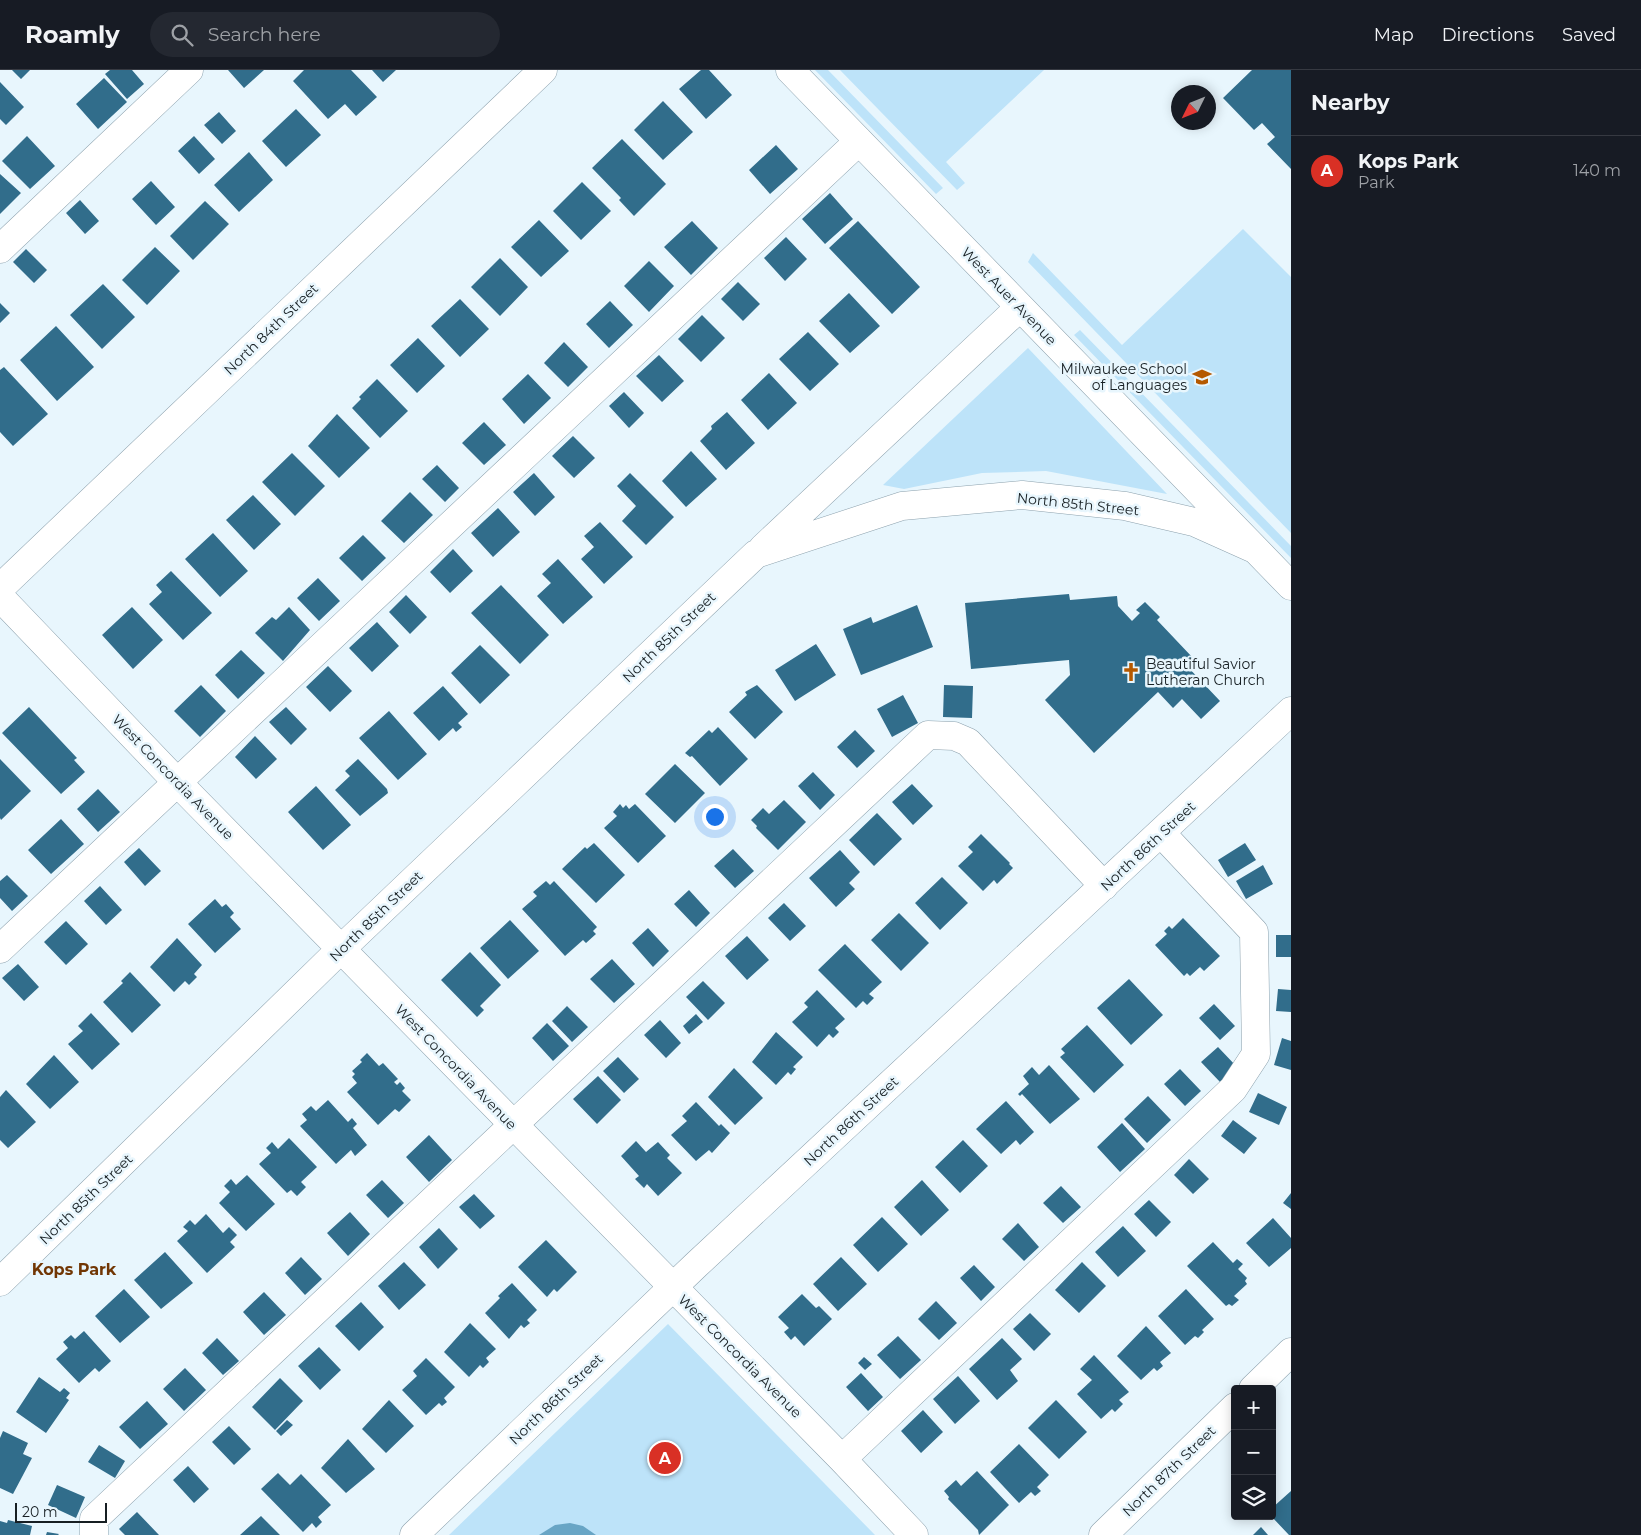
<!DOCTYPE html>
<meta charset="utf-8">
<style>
:root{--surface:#171b24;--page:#242831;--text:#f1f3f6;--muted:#9ea1a6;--line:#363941;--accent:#d93025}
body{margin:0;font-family:Montserrat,sans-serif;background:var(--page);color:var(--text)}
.controls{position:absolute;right:15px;bottom:15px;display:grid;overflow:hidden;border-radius:5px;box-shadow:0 2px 12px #0003}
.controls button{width:45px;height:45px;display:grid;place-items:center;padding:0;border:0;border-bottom:1px solid var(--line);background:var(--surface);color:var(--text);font:25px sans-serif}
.compass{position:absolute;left:1171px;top:15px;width:45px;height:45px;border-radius:50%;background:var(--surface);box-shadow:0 2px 12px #0003;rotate:227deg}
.scale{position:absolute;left:15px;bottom:12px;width:92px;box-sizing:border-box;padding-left:5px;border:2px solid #171f23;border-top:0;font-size:14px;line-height:18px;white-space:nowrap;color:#171f23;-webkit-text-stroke:4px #e8f6fd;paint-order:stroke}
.you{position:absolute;left:714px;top:746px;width:18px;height:18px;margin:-12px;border:4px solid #fff;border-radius:50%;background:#1a73e8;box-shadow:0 0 0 8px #1a73e833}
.badge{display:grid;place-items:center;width:32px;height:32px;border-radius:50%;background:var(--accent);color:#fff;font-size:16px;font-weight:700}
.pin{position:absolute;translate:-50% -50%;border:2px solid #fff;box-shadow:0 1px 5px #0006}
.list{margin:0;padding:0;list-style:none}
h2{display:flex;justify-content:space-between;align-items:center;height:65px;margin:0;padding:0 20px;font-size:21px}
h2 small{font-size:16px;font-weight:400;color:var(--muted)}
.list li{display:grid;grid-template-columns:32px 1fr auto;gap:15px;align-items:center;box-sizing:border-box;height:70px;padding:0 20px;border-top:1px solid var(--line)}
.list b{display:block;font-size:19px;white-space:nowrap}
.list p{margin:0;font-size:16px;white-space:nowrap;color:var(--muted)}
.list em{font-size:16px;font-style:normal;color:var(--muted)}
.icon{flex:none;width:28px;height:28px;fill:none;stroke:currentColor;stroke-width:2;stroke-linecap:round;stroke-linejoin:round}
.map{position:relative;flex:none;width:1291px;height:1465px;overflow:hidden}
header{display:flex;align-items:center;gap:30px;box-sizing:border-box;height:70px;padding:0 25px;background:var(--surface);border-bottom:1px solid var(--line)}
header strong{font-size:24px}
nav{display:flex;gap:28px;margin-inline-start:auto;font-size:18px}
.search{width:350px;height:45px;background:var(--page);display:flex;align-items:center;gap:12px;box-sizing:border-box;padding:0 18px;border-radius:28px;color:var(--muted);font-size:19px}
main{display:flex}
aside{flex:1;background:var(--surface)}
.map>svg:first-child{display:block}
</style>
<header>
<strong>Roamly</strong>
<div class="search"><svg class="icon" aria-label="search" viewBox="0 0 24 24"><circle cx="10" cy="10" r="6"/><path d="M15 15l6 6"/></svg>Search here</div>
<nav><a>Map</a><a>Directions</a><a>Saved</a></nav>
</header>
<main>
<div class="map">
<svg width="1291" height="1465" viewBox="0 0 1291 1465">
<rect width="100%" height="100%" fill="#e8f6fd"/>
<!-- green -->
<path fill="#bde3f9" d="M815 0H828L943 118 936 124Z
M840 0H1044L946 92 965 113 957 120Z
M1243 159 1291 207V463L1028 192 1033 183 1122 275Z
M1080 260 1291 476V488L1074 265Z
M1028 278 1167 424 1046 401 982 403 904 419 883 415Z
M668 1254 875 1465H449Z"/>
<!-- water -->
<path fill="#68a5c5" d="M570 1453 583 1456 596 1465H539L555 1455Z"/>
<!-- building -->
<path fill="#316d8b" d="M12 0H30L21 9Z
M110 0H132L144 14 127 29 105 4Z
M228 0H264L244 18Z
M304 0H351L377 27 356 46 345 34 328 49 293 11Z
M372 0H396L383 12Z
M701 0H709L732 25 706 49 679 19Z
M1252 0H1291V99L1267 74 1275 67 1262 53 1254 60 1223 28Z
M104 8 127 32 98 59 76 34Z
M0 12 24 37 6 55 0 49Z
M663 31 693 62 663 90 634 60Z
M296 39 321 65 286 97 262 71Z
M219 42 236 61 222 74 204 55Z
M27 66 55 96 30 119 2 91Z
M194 66 215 89 199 104 178 81Z
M622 69 666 114 634 146 619 130 621 128 592 98Z
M776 75 798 99 770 124 749 100Z
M249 82 273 110 239 142 214 115Z
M0 104 21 123 0 144Z
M151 111 175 137 156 155 132 129Z
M582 112 611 141 581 170 553 141Z
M830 123 853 149 825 174 802 149Z
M80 130 99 151 85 164 66 143Z
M205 131 229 154 193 190 170 166Z
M539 150 569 181 541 207 511 177Z
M692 151 718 178 691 205 664 177Z
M858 151 920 217 892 244 829 178Z
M786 167 807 189 785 211 764 188Z
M155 177 180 201 147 235 122 210Z
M26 179 47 200 34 213 13 192Z
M500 188 528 217 500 246 471 217Z
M649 191 674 216 649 242 624 216Z
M738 212 760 234 743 251 721 229Z
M103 214 135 247 102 279 70 245Z
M849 223 880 256 850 283 819 251Z
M460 229 489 259 460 287 431 256Z
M610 231 633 255 609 278 586 254Z
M0 233 10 243 0 253Z
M702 245 725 268 701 292 678 269Z
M56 256 94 297 57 331 20 290Z
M808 262 839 294 810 321 779 289Z
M418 268 445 296 417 323 390 295Z
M564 272 588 297 568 317 544 293Z
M659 285 684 311 662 332 636 306Z
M4 297 48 344 13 376 0 362V300Z
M769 303 797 333 768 360 741 330Z
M528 304 551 328 524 354 502 329Z
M377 309 408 341 380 368 352 338 361 329 359 327Z
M624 322 644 343 629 358 609 336Z
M727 342 755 373 726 400 700 371 712 359 711 356Z
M337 344 370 378 339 408 308 376Z
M484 352 506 375 484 395 462 373Z
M573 366 595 388 574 408 552 386Z
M691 381 717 409 686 437 662 411Z
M292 383 325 416 295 446 262 412Z
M437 395 459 418 445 432 422 409Z
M534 403 555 427 535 446 513 422Z
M630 403 674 447 646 475 622 451 636 436 617 416Z
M410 422 433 445 404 473 381 451Z
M253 425 281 454 254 480 226 450Z
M498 438 520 462 493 487 471 463Z
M600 452 633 487 604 514 581 489 594 477 584 466Z
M213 463 248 501 220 527 185 489Z
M363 465 386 488 362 511 339 488Z
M453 479 473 501 450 523 430 502Z
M558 489 593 527 563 554 537 526 551 513 542 504Z
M171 501 212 543 183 570 149 534 162 522 156 515Z
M318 508 340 531 319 551 297 528Z
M501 515 549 565 520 594 471 543Z
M1069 524 1070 530 1117 526 1118 536 1132 551 1140 543 1136 540 1145 532 1160 547 1157 550 1193 588 1186 595 1220 631 1201 649 1182 629 1173 638 1158 622 1094 683 1045 630 1070 605 1069 590 971 599 965 533Z
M406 525 427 547 410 564 389 542Z
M917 535 933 577 861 605 843 559 871 547 873 553Z
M132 537 163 570 133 599 102 565Z
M289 537 310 560 283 591 255 563 272 547 276 550Z
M377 552 399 576 372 602 349 578Z
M816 574 836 605 795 631 775 600Z
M480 575 510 605 480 634 451 603Z
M241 580 265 603 238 629 215 605Z
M328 596 352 621 330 642 306 617Z
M201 615 226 641 200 667 174 641Z
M757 615 783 642 755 669 729 642 747 625 745 622Z
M944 615 973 616 972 648 943 647Z
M443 616 468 644 458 653 462 657 456 662 453 658 439 671 413 643Z
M903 625 918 653 892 667 877 639Z
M29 637 77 688 74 690 85 702 61 724 2 663Z
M286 637 307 659 291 675 269 652Z
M389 641 427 684 398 710 359 668Z
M718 657 748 689 720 716 692 686 690 687 685 683 709 660 712 663Z
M855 660 875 681 857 698 837 677Z
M255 666 277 689 256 709 235 687Z
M0 689 31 721 1 750 0 748Z
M358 689 387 719 388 723 360 746 335 720 350 706 345 701Z
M675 694 705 723 675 753 645 724Z
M813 702 835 725 820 740 798 716Z
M912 714 933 736 913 755 892 732Z
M316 716 351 755 323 780 288 742Z
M98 719 120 742 98 762 77 739Z
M784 730 806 752 778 780 756 758 757 756 751 750 763 738 769 744Z
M620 734 623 738 626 735 629 739 635 734 666 766 638 793 604 758 617 746 613 742Z
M877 743 902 769 874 796 849 770Z
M61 749 84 774 51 804 28 780Z
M981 764 1010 793 1009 794 1013 798 997 814 994 810 983 821 958 796 973 782 968 777Z
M594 773 625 805 596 833 562 799 585 777 587 779Z
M1245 773 1256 790 1228 807 1218 790Z
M139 778 161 801 145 816 124 792Z
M733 779 754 801 735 818 714 796Z
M840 780 860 802 849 813 855 819 836 837 809 808Z
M1263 795 1273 814 1246 829 1236 811Z
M7 805 28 826 12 841 0 828V811Z
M942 807 968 833 940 860 915 833Z
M546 811 550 815 554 811 597 857 593 861 596 864 586 873 583 870 565 886 522 839 537 826 533 822Z
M100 816 122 840 106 855 84 831Z
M689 820 710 843 696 857 674 834Z
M215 829 222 837 226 834 234 843 230 847 241 859 215 883 188 854Z
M784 833 806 856 790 871 768 848Z
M899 843 929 873 901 901 871 870Z
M1183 848 1220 886 1204 901 1200 897 1190 906 1187 903 1184 906 1155 875 1167 864 1164 861 1169 856 1172 859Z
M510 850 539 881 508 909 480 878Z
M66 851 88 874 66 895 44 872Z
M648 858 669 881 653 897 632 873Z
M1276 865H1291V887H1276Z
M747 866 769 890 747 910 725 886Z
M177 868 202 895 194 904 197 907 189 915 185 911 174 922 150 897Z
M845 874 882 912 869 924 874 928 867 935 863 931 856 938 818 900Z
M470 882 501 915 480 936 484 940 477 947 441 910Z
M612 889 635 914 614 933 590 909Z
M18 894 39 917 24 931 2 908Z
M130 902 161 935 132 963 103 932 123 913 121 911Z
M1129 909 1163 945 1131 975 1097 938Z
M703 911 725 933 708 950 686 927Z
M1278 919 1291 920V942L1276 941Z
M817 920 845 949 835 958 839 962 833 968 829 964 817 977 792 952 808 937 804 933Z
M1214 934 1235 956 1220 970 1199 948Z
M567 936 588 957 572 972 552 951Z
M91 943 120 974 92 1000 68 974 83 961 78 956Z
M696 944 703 952 689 964 683 956Z
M660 950 681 973 666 988 644 965Z
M547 953 569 976 553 991 532 968Z
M1087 955 1124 995 1094 1023 1060 987 1065 983 1061 979Z
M776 962 803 987 793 997 796 999 791 1005 788 1002 776 1015 752 992Z
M1282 968 1291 971V1000L1274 995Z
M1218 977 1237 997 1220 1012 1201 992Z
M367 983 379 996 383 993 398 1009 394 1012 397 1015 400 1012 405 1018 402 1021 411 1030 399 1042 395 1039 378 1055 347 1022 357 1013 352 1007 355 1004 352 1001 362 992 360 990Z
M54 985 79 1012 50 1039 26 1014Z
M618 987 639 1009 624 1023 603 1001Z
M1049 995 1080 1029 1050 1054 1022 1024 1020 1026 1018 1024 1029 1014 1023 1006 1032 997 1039 1005Z
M734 998 763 1028 735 1055 708 1027Z
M1180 999 1201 1021 1185 1036 1164 1014Z
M598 1006 621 1030 597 1054 573 1029Z
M6 1020 36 1052 8 1078 0 1070V1027Z
M1258 1023 1287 1037 1279 1055 1249 1042Z
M1148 1026 1171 1050 1147 1073 1124 1049Z
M328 1030 348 1052 352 1048 357 1054 353 1058 367 1075 355 1086 351 1080 336 1094 300 1056 307 1050 302 1044 311 1036 316 1041Z
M1006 1031 1034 1062 1020 1075 1016 1070 1001 1084 976 1059Z
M696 1032 719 1056 721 1054 730 1063 712 1083 709 1080 696 1091 671 1065 687 1051 682 1046Z
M1233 1050 1257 1068 1244 1084 1221 1066Z
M1122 1053 1145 1079 1120 1102 1097 1077Z
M429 1065 452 1090 429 1112 406 1087Z
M289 1068 317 1097 301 1112 306 1117 297 1126 291 1120 287 1123 259 1094 271 1083 266 1078 272 1072 278 1079Z
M963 1070 988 1096 960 1123 935 1097Z
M636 1071 646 1082 658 1072 670 1085 667 1088 682 1103 658 1126 647 1114 644 1118 635 1109 639 1106 621 1086Z
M1189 1089 1209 1109 1193 1124 1174 1105Z
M247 1105 275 1134 246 1161 219 1133 230 1122 224 1116 231 1109 236 1115Z
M382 1110 404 1133 388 1148 366 1125Z
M922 1110 949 1140 921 1166 894 1137Z
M1061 1116 1081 1137 1063 1153 1043 1133Z
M1291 1123V1139L1283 1133Z
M474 1124 495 1146 480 1159 459 1137Z
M1149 1130 1171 1152 1156 1167 1134 1144Z
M350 1142 370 1164 348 1186 327 1163Z
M206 1144 223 1163 229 1157 237 1165 230 1172 235 1177 207 1203 177 1171 188 1161 183 1157 190 1150 195 1155Z
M882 1147 908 1174 878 1202 853 1175Z
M1273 1148 1291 1168V1178L1269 1197 1246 1173Z
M1018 1153 1039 1177 1024 1191 1002 1169Z
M1123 1156 1146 1181 1118 1207 1095 1182Z
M439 1158 458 1179 438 1199 419 1177Z
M546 1170 577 1202 557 1222 554 1219 547 1227 518 1197Z
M1213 1172 1233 1193 1237 1189 1243 1194 1238 1199 1247 1208 1245 1211 1247 1214 1234 1226 1239 1230 1232 1236 1229 1234 1226 1236 1187 1196Z
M165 1182 193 1213 161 1239 134 1210Z
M301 1187 322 1209 305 1225 285 1203Z
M841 1187 867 1214 838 1241 813 1214Z
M404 1192 426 1215 399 1240 378 1216Z
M1082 1192 1106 1216 1079 1243 1055 1220Z
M974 1195 995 1217 981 1231 960 1208Z
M512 1213 537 1240 527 1250 530 1253 524 1258 521 1255 509 1269 485 1243 500 1228 498 1226Z
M124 1219 150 1247 120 1273 95 1246Z
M1186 1219 1214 1249 1202 1260 1204 1262 1198 1268 1195 1266 1185 1275 1158 1246Z
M264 1222 286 1245 264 1265 243 1242Z
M802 1224 816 1238 819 1236 832 1249 804 1276 795 1266 791 1270 784 1262 789 1258 778 1247Z
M936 1231 957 1253 939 1270 918 1249Z
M361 1232 384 1257 359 1281 335 1256Z
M1030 1243 1051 1264 1034 1281 1013 1259Z
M470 1253 496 1279 486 1288 489 1292 483 1298 480 1295 469 1307 444 1282Z
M1146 1256 1171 1283 1160 1292 1163 1296 1157 1301 1154 1298 1141 1310 1117 1286Z
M84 1261 111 1291 99 1302 95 1298 79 1313 56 1289 68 1278 63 1272 71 1265 75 1269Z
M898 1266 921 1290 900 1309 877 1285Z
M217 1268 239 1291 223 1305 202 1283Z
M1002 1268 1022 1289 1010 1300 1018 1311 997 1330 969 1299Z
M319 1277 341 1300 320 1320 298 1296Z
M1094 1285 1129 1322 1119 1330 1123 1334 1115 1342 1112 1339 1101 1349 1077 1324 1092 1310 1080 1299Z
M864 1287 872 1294 865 1300 858 1293Z
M426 1288 455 1317 444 1328 447 1332 442 1336 439 1333 426 1345 402 1320 417 1306 413 1301Z
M185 1298 206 1320 184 1341 163 1319Z
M861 1303 883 1327 868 1341 846 1317Z
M958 1306 980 1331 955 1354 933 1329Z
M39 1307 60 1322 64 1318 70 1323 66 1328 69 1330 46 1363 16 1342Z
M280 1308 303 1331 275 1360 252 1337Z
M389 1330 414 1356 386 1383 362 1359Z
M1056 1330 1087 1362 1059 1389 1028 1358Z
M147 1331 168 1354 140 1379 119 1357Z
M923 1340 943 1362 921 1383 901 1361Z
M287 1350 293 1355 281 1366 276 1361Z
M229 1356 251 1379 234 1395 212 1372Z
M3 1361 28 1373 23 1384 32 1388 13 1424 0 1418V1368Z
M348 1369 375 1399 346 1423 321 1398Z
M1019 1374 1049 1405 1037 1417 1041 1421 1035 1426 1031 1422 1019 1433 990 1402Z
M99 1375 125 1391 115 1408 88 1392Z
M188 1396 209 1419 194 1433 173 1410Z
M977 1401 1009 1435 979 1465 978 1460 948 1429 949 1427 944 1421 956 1410 961 1416Z
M278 1403 290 1415 301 1404 331 1435 318 1447 322 1452 316 1458 312 1453 303 1462 261 1419Z
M57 1415 85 1427 76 1448 48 1435Z
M1291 1421V1465H1289L1272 1447V1438Z
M137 1442 159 1465H125L119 1459Z
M261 1446 280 1465H240Z
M8 1450 32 1456 30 1465H0V1451L7 1453Z
M1261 1457 1268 1465H1253Z
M47 1462 59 1464 58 1465H46Z"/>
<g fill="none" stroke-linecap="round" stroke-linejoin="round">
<!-- minor casing -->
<g stroke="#8ca1ad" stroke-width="29">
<path id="minor" d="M790 0 1291 516
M0 179 189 0
M763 478 1020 237
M0 518 543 0
M0 527 178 713 842 1389 914 1465
M0 879 859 71
M0 1212 341 879 756 484 902 436 1022 425 1125 436 1194 452 1252 478
M1253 1319 1291 1282
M842 1389 1233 1019 1256 984 1254 862 1161 763
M94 1465V1449L928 665 954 666 968 672 1104 816
M414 1465 696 1195 1291 641
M1103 1465 1235 1337"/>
</g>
<!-- minor -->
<use href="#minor" stroke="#fff" stroke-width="28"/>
</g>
<!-- icons -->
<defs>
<g id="school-bare" transform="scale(1.5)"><path d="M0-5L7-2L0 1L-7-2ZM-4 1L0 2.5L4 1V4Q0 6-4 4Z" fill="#b55900" stroke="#e8f6fd" stroke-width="2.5" paint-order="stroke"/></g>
<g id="church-bare" transform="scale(1.5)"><path d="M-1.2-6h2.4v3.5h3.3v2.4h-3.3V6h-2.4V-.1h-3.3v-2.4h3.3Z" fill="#b55900" stroke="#e8f6fd" stroke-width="2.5" paint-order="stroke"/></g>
</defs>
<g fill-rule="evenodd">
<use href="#school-bare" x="1202" y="307"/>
<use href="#church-bare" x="1131" y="602"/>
</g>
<g text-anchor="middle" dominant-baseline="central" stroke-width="5" stroke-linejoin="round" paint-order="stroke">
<!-- street labels -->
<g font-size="14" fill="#171f23" stroke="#e8f6fd">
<text transform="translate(1009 226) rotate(46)">West Auer Avenue</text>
<text transform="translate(271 259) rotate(-44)">North 84th Street</text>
<text transform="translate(1078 434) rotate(6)">North 85th Street</text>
<text transform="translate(669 567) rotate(-44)">North 85th Street</text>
<text transform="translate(173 707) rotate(46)">West Concordia Avenue</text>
<text transform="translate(1148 776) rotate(-43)">North 86th Street</text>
<text transform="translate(376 846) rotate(-44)">North 85th Street</text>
<text transform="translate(456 997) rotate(46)">West Concordia Avenue</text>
<text transform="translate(851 1051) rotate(-43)">North 86th Street</text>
<text transform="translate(86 1129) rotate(-44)">North 85th Street</text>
<text transform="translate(740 1286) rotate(45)">West Concordia Avenue</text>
<text transform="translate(556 1329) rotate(-44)">North 86th Street</text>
<text transform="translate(1169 1401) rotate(-44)">North 87th Street</text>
</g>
<!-- poi labels -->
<g font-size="14" fill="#171f23" stroke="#e8f6fd" text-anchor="end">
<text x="1187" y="299">Milwaukee School<tspan x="1187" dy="16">of Languages</tspan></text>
<text x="1146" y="594" text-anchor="start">Beautiful Savior<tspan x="1146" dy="16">Lutheran Church</tspan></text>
</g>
<!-- quarter labels -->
<g font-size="16" font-weight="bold" fill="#713604" stroke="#e8f6fd">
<text x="74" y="1199">Kops Park</text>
</g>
</g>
</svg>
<div class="controls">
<button>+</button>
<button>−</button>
<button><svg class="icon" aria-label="layers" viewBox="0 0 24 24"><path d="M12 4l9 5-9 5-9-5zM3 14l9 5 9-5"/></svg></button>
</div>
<svg class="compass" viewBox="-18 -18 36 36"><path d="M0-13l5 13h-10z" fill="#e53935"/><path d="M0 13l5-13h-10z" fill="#9ea1a6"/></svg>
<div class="scale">20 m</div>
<div class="you"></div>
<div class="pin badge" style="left:665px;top:1388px">A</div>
</div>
<aside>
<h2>Nearby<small></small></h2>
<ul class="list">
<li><span class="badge">A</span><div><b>Kops Park</b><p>Park</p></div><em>140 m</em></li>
</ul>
</aside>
</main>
